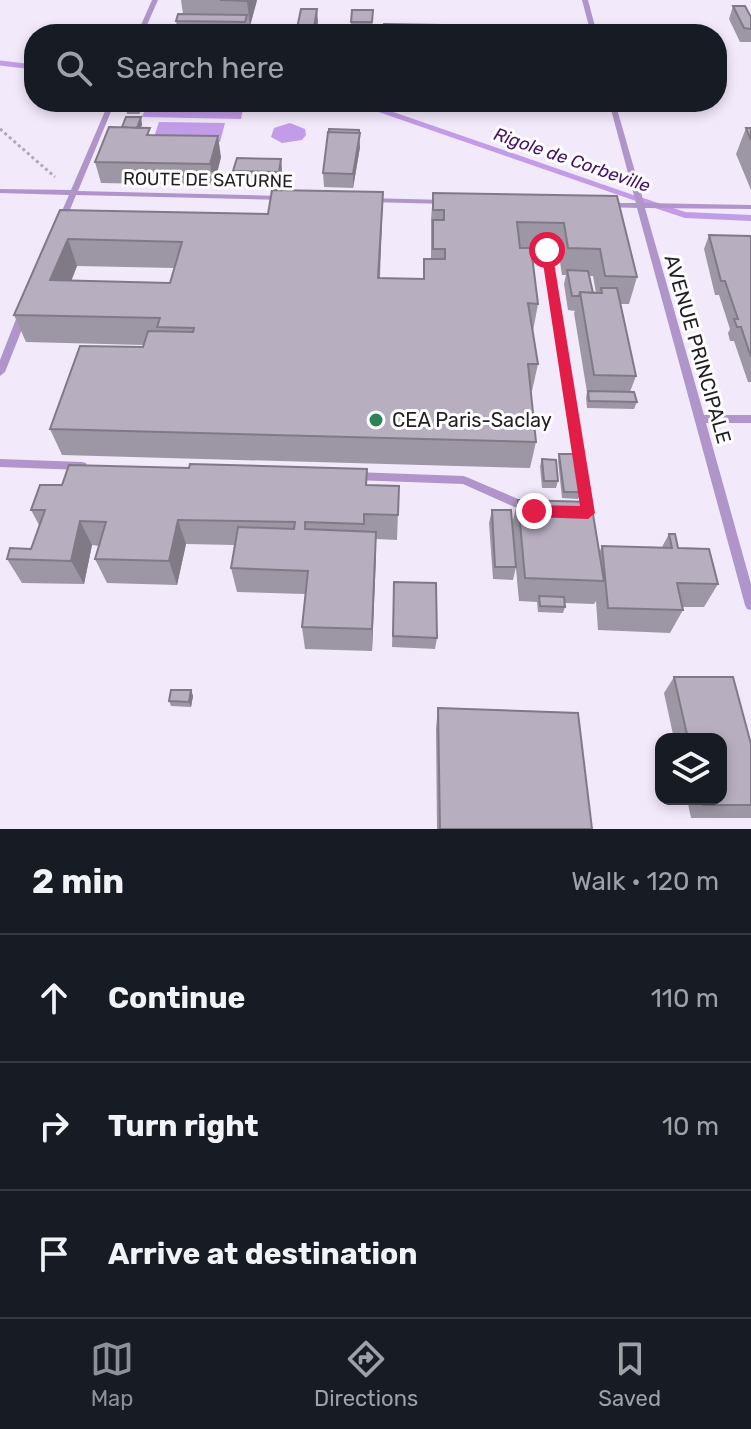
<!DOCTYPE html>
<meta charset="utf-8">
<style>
:root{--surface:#171b24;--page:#20242c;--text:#f1f3f6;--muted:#9ea1a6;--line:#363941;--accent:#8c9099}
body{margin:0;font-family:Rubik,sans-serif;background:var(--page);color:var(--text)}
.controls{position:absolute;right:24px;bottom:24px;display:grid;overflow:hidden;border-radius:16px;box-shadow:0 4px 12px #0003}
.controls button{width:72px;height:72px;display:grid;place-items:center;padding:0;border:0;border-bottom:2px solid var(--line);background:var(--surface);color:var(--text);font:40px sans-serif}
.stop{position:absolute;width:24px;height:24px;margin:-18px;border:6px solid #e11d48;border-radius:50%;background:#fff}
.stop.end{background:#e11d48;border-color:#fff;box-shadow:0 2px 8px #0008}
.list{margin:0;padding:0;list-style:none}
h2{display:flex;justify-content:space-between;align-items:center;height:104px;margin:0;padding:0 32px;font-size:34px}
h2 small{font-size:26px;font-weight:400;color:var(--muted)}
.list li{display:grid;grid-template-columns:52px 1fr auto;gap:24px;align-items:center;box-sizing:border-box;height:128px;padding:0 32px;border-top:2px solid var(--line)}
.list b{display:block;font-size:30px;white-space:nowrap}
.list em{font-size:26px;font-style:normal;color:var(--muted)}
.icon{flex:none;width:44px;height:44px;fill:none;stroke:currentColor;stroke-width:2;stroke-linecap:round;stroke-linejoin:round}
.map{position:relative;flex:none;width:751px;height:829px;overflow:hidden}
.search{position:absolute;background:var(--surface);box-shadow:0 4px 12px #0003;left:24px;right:24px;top:24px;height:88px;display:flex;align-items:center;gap:20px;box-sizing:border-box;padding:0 28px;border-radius:32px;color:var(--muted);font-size:30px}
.sheet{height:488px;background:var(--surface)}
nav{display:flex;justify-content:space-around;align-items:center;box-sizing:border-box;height:112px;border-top:2px solid var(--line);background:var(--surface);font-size:22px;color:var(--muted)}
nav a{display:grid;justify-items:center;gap:4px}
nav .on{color:var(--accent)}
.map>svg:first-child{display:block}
</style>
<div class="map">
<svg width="751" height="829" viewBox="0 0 751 829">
<rect width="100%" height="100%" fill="#f2e9fb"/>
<!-- water -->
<path fill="#c39ce9" d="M148 102 244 104 241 119 142 117Z
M159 122 225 123 220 142 153 140Z
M290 123 305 129 306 135 302 140 282 143 271 137 274 128Z"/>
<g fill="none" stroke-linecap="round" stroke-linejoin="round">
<!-- stream-far1 -->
<path stroke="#c39ce9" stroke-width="5" d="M0 63 34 67
M293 102 331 107 357 102 649 203"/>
<!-- stream -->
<path stroke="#c39ce9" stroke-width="6" d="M643 201 685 215 751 218"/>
<!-- path -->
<path stroke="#b0a9b7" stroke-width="3" stroke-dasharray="3 3" stroke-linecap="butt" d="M0 129 55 177"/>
<!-- service -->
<path fill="#af95c9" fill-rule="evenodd" d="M152 0H158L143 34H137Z
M582 0H588L597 34H591Z
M109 102H115L78 191 282 196 286 198 282 200 76 195 65 222 61 225 57 222 69 195 0 193V189L71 190Z
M609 102H615L644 203 751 205V209L645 208 704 415H751V423H706L751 584V610L747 609 745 605 637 208 606 207 602 205 606 203H636Z
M367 198 446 200 450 202 446 204 370 202 366 200Z
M547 247 551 250 592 513 591 516 587 518 583 516 582 513 543 250Z
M23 311 28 314 5 372 0 376V360L18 314Z
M0 459 82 462 86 463 87 466 86 469 82 470 0 467Z
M354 472 464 476 532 505 533 508 532 511 528 513 463 484 354 480 350 479 349 476 350 473Z"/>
</g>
<!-- wall -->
<path fill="#9d96a5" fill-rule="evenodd" d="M181 0H257L250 26 258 34H178L176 21 183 14Z
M733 6 751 17V42H740L729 19Z
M373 10 372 34H351V22Z
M128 102H142L143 104 139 114H127L126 107Z
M380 102H441V108L380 107Z
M142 124 141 128 151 135 221 157 214 185 101 183 95 162 122 127Z
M746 128H751V190L736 154Z
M360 147 353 188 324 187 323 173Z
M281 159 282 173 280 187 235 186 233 171Z
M433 193 617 196 637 277 629 304H620L636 376 630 392 637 402 634 409 587 408 586 398 587 392 574 313 575 311 568 310 564 284 566 275H562L558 249H531L538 304 533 331 538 364 532 391H531L536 442 530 468 62 455 50 429 143 347 144 345 26 342 14 315 60 210 382 219 380 278 423 279 424 259H431V220ZM77 266 174 268 170 283 71 281ZM589 276H593L596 293H593Z
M709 235 751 238V382H748L734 341H730L728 333 730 329 719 295H715L704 249Z
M559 454 581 492 578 499 562 498 558 461Z
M542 459 558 481 556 488H542L540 466Z
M189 468 367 469V485L399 486 397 540 376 539 372 651 305 649 302 627 305 594 237 592 231 568 235 545 186 544 177 585 107 583 95 559 99 546 92 545 84 584 22 583 7 559 31 549 39 525 31 510 62 485Z
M518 500 599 553 602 546 662 547 669 534 678 548 718 584 704 607H682L683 610 670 633 598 630 596 601 594 604 565 603V607L563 613 538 612 537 602 519 601 514 548 516 567 513 580 493 579 489 523 492 510 512 524Z
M394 582 437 638 435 649 392 647Z
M674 677 751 744V818H691L687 799H721V739H674L664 693Z
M191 690 193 696 191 707 171 706 169 701Z
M438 708 592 829H437L436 728Z"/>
<!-- shaded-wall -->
<path fill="#807a86" d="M247 0H257L250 26 247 1Z
M317 9 318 22 316 34H313Z
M139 102H142L143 104 139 114 137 107Z
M141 117 142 124 138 137 136 130Z
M359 130 360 147 353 188V174Z
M218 136 221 157 214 185 210 164Z
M281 159 282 173 280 187 279 172Z
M383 192 382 219 378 305V278Z
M68 239 77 266 61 307 50 280Z
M178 520 186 544 177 585 169 561Z
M80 521 92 545 84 584 71 561Z
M376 532V556L372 651V629Z
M191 690 193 696 191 707 189 702Z"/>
<!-- building -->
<path fill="#b7aec0" stroke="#807a86" stroke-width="2" fill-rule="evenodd" d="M220 0H247V1Z
M733 6H745L751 17V29L744 28Z
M301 9H317L313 33H296Z
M352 10H373L372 22H351Z
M178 14 247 15 245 22 176 21Z
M384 24 441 25V34H383Z
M217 25 227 31 224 34H201L203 29Z
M249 26 258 32 252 34H232L233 29Z
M128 102H139L137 107H126Z
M126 117H141L137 128 122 127Z
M109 127 150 128 147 135 218 136 210 164 95 162Z
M746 128H751V140Z
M329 129 359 130V133L329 132Z
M328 132 360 133 353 174 323 173Z
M237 158 281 159 279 172 233 171Z
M272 190 383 192 378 278 424 279V259H445V249H433V220H444V210H433V193L617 196 637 277 605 276 600 249 568 248 564 223 517 222 520 248H531L538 304 528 303 538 364H528L536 442 50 429 80 346 143 347 148 331 193 332 194 328 157 327 160 318 14 315 60 210 268 214ZM68 239 182 242 170 283 50 280Z
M709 235 750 236 751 238V357L741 327H737L734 319H738L725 281H721Z
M567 270 588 271 593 293 580 292 579 296H572Z
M601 288H617L636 376 594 375 580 292 602 293Z
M588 391 634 392 637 402 589 401Z
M559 454H575L581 492H564Z
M542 459 556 460 558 481H544Z
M190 464 367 469 366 485 399 486 398 515 364 514V524L305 522V529L376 532 372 629 302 627 308 571 231 568 238 527 294 529 295 522 178 520 169 561 95 559 106 522 80 521 71 561 7 559 10 548 31 549 45 510H31L40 485H62L69 465 189 468Z
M518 500 591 502 604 581 525 578Z
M492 510H511L516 567H495Z
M669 534H675L678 548 709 549 718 584 677 583 683 610 608 608 602 546 672 548Z
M394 582 436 583 437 638 393 636Z
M539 596 564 597 565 607 540 606Z
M674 677H733L751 744V805H703L702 799H721V739H688Z
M171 690H191L189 702 169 701Z
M438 708 578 713 592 829H440Z"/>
<!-- route -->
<path fill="#e11d48" d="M547 246 552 250 595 513 588 519 534 517 527 511 534 505 580 506 541 250Z"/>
<!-- markers -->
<circle fill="#2d8357" stroke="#fff" stroke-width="3" cx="376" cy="420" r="8"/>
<g text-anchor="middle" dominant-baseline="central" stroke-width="6" stroke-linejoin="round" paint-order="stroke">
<!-- far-water labels -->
<g font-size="18" font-style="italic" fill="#47116b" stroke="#fff">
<text transform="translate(572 160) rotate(19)">Rigole de Corbeville</text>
</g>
<!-- far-street labels -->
<g font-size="18" fill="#221f25" stroke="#fff">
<text transform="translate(208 180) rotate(1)">ROUTE DE SATURNE</text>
</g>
<!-- street labels -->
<g font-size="20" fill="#221f25" stroke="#fff">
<text transform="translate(698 349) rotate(74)">AVENUE PRINCIPALE</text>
</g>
<!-- poi labels -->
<g font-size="20" fill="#221f25" stroke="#fff" text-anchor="start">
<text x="392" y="420">CEA Paris-Saclay</text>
</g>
</g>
</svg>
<div class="controls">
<button><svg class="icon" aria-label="layers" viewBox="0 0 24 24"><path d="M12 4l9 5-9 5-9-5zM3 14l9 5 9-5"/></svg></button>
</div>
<div class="stop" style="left:547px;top:250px"></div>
<div class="stop end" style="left:534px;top:511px"></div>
<div class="search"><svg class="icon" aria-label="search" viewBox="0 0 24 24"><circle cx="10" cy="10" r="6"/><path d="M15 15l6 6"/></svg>Search here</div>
</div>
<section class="sheet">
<h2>2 min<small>Walk · 120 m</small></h2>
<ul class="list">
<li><svg class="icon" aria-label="ahead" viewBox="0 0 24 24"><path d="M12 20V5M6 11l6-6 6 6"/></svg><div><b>Continue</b></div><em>110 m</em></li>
<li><svg class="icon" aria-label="right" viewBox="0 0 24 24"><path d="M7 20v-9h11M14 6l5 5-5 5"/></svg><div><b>Turn right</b></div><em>10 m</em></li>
<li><svg class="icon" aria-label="arrive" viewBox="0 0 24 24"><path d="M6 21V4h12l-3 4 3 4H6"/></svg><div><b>Arrive at destination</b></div></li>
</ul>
</section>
<nav>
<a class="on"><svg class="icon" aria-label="map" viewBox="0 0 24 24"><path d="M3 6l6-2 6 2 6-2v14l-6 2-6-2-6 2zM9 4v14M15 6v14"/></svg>Map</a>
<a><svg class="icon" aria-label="directions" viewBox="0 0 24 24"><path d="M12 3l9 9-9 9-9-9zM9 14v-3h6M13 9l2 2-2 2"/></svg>Directions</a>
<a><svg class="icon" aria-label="saved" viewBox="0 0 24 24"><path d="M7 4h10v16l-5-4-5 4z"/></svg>Saved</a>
</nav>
